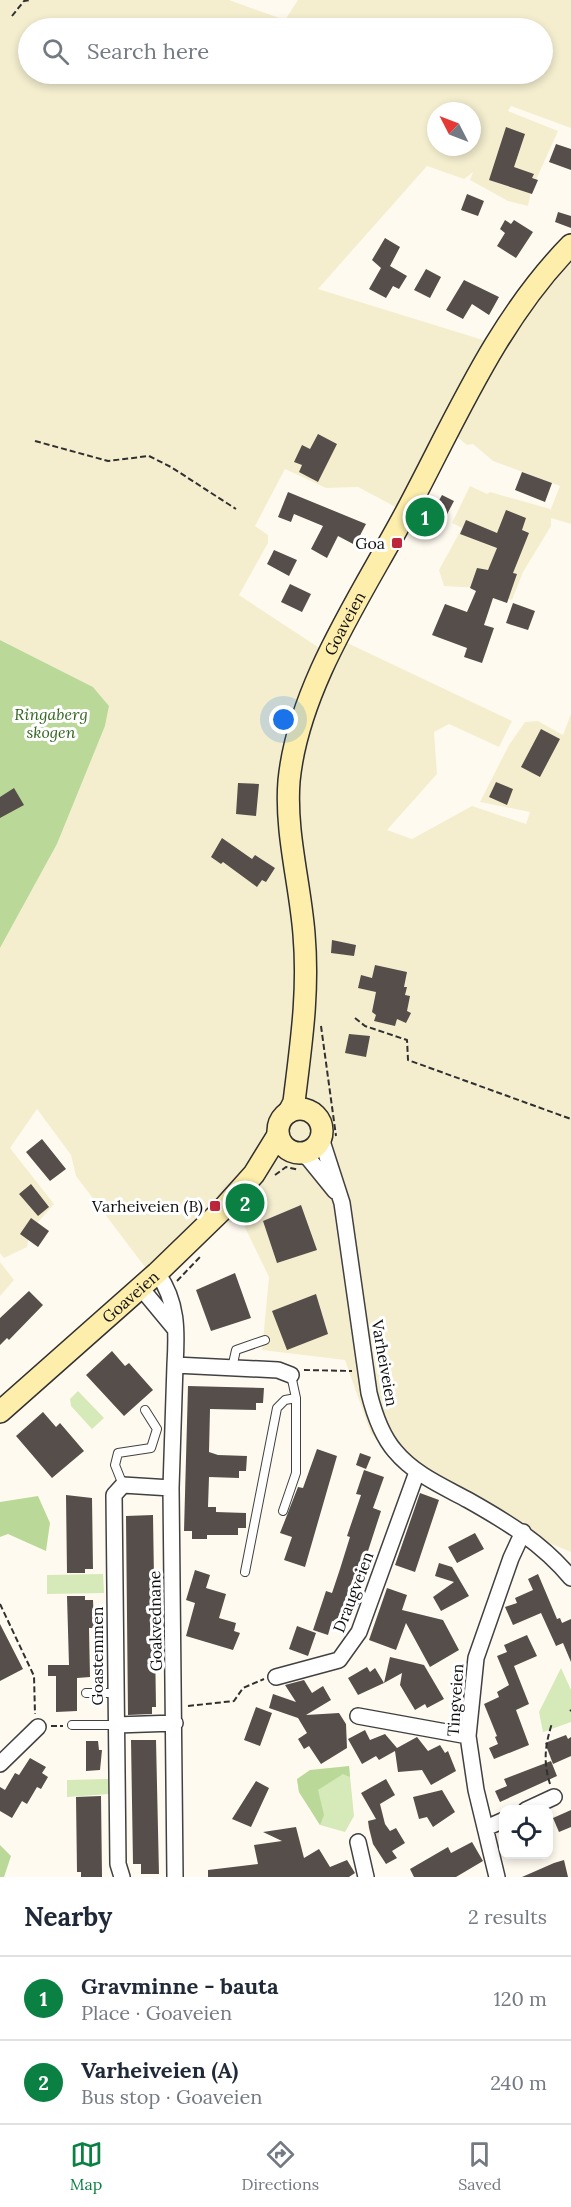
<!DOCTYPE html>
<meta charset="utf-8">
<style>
:root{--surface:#fff;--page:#f2f2f3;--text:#1f2937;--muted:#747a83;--line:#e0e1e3;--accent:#0b8043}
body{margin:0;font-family:Lora,serif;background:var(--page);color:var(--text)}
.controls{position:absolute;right:18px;bottom:18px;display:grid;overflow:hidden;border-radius:12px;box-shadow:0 3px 9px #0003}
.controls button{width:54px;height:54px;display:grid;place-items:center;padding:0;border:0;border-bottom:2px solid var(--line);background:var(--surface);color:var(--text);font:30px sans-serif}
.compass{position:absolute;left:427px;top:102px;width:54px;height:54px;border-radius:50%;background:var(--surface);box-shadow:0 3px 9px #0003;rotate:312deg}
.you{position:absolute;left:284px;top:720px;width:21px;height:21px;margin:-15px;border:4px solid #fff;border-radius:50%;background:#1a73e8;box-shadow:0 0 0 9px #1a73e833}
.badge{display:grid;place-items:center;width:39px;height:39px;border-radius:50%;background:var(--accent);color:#fff;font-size:20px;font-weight:700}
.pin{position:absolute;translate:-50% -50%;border:3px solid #fff;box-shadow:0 2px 6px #0006}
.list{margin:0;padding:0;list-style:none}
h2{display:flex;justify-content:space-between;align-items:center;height:78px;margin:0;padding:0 24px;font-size:26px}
h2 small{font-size:20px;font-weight:400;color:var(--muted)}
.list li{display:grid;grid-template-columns:39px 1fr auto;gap:18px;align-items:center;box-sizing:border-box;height:84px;padding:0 24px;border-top:2px solid var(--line)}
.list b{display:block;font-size:22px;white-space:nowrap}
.list p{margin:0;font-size:20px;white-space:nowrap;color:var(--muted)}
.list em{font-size:20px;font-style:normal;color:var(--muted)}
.icon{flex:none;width:33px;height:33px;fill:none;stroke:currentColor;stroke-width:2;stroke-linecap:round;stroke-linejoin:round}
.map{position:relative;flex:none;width:571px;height:1877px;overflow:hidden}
.search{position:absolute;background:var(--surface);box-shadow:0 3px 9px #0003;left:18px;right:18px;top:18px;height:66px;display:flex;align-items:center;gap:15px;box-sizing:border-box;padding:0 21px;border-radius:33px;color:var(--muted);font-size:22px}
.sheet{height:246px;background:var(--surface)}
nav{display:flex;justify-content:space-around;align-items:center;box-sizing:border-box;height:84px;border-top:2px solid var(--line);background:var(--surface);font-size:16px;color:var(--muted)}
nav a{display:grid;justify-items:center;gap:3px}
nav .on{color:var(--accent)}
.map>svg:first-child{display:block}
</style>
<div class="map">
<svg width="571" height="1877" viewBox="0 0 571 1877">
<rect width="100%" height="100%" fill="#fffaef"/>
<!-- farmland -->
<path fill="#f4eecf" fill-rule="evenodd" d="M0 0H229L285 20 298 0H571V128L511 106 508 111 558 131 531 191 528 206 508 201 470 180 473 172 464 179 427 166 318 289 496 344 571 247V524L551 518V526L523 572 512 600 481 588 444 586 439 570 462 528 452 523 470 486 487 494 490 492 550 509V511L560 486 493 461 473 444 467 445 456 436 405 512 358 487 326 488 285 469 255 526 268 535V543L239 595 327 653 339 639 512 721 499 747 449 724 434 732 437 774 387 830 412 839 472 806 526 824 530 812 480 802 509 745 525 722 538 721 563 735 571 714V1552L513 1528 418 1473 371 1434 345 1360 262 1350 269 1277 239 1215 230 1223 223 1214 151 1275 76 1176 71 1155 37 1109 10 1148 54 1204 30 1231 27 1247 4 1258 0 1253V948L57 844 105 726 109 706 93 687 0 640ZM28 28H542V74H28ZM436 111H472V147H436Z
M0 1262 14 1280 0 1296Z"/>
<!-- green -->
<path fill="#d5e9b9" d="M78 1391 104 1418 92 1429 71 1406 70 1399Z
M103 1574 104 1593 47 1594V1575Z
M561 1668 571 1690V1722L543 1732 539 1712Z
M349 1766 354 1816 345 1832 320 1825 299 1792 297 1779Z
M108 1779 109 1794 67 1797V1780Z"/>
<!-- forest -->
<path fill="#bad998" d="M0 640 93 687 109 706 105 726 57 844 0 948Z
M38 1496 50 1523 46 1551 8 1534 0 1537V1502Z
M349 1766 350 1777 343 1774 318 1790 324 1815 320 1825 299 1792 297 1779 310 1770Z
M0 1845 11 1856 4 1877H0Z"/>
<!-- building -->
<path fill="#564e4a" d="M506 127 525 134 514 167 534 174 532 178 538 180 532 194 489 180Z
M556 144 571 149V170L549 162Z
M467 194 484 201 478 216 461 210Z
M558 212 571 216V228L555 222Z
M505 220 511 224 514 220 533 232 516 258 497 246 505 233 500 229Z
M385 238 400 247 390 266 407 276 399 289 393 286 386 298 369 289 381 268 372 260Z
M426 269 441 277 430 298 414 290Z
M464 280 499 297 489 315 472 304 463 319 446 310Z
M318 434 337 444 318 482 299 472 302 465 294 462 302 445 310 449Z
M522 472 552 483 545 502 515 490Z
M288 492 366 524 355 545 338 536 327 558 311 549 323 526 294 514 291 522 278 517Z
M442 495 454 501 444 520 432 513Z
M506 510 526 518 522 530 529 533 513 573 517 574 507 603 493 598 484 625 494 628 482 663 464 657 467 648 432 635 445 604 467 612 476 591 470 588 477 568 488 570 497 548 460 534 466 520 497 533Z
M274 550 297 560 289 576 267 564Z
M290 584 311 594 302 612 281 602Z
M513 603 535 611 528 630 506 623Z
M541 729 560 739 540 777 521 767Z
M496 782 513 789 507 805 489 797Z
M238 783 259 784 256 816 236 814Z
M14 788 24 805 0 818V797Z
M222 838 252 859 255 855 275 868 266 882 262 880 257 887 223 862 221 864 211 857Z
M332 940 356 945 354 956 331 953Z
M375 965 407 972 404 987H407L405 995 410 996 407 1011 411 1013 406 1023 397 1019 395 1026 374 1021 376 1015 372 1012 376 992 358 988 361 975 372 978Z
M349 1034 370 1036 366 1057 345 1053Z
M42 1139 66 1169 50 1181 26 1152Z
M31 1184 49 1207 38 1216 19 1194Z
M301 1205 317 1250 277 1263 263 1221Z
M31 1218 49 1231 38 1247 20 1234Z
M235 1273 251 1318 211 1331 196 1290Z
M29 1291 43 1305 9 1340 7 1338 0 1345V1318Z
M316 1294 328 1334 287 1350 272 1311Z
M112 1351 125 1366 129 1363 153 1390 124 1416 86 1375Z
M188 1386 264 1388 263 1403H256V1410L210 1409 209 1452 218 1455 247 1456 246 1471H239V1478L209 1477 208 1507H216V1512L246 1513V1528H238V1535H207V1539H192V1531H184Z
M43 1412 56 1427 60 1423 84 1451 52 1478 16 1436Z
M317 1449 337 1456 305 1567 284 1560 292 1537 280 1533 298 1487 303 1488Z
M360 1453 371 1457 366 1469 356 1465Z
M364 1470 384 1477 373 1508 381 1511 355 1591 362 1594 358 1605 350 1602 346 1615 340 1613 337 1623 332 1621 328 1635 313 1630 326 1591 332 1593 340 1569 350 1537 347 1536 361 1495 356 1494Z
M420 1493 439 1500 415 1572 395 1565Z
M66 1495 92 1498 93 1569H85V1573H67Z
M153 1515 156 1707H152V1714L128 1715 126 1516Z
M475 1533 484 1549 457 1563 448 1547Z
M439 1563 452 1567 469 1596 441 1611 433 1597 454 1582 435 1576Z
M195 1570 210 1575 206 1588 226 1594 219 1618 236 1623 234 1631 240 1633 233 1650 186 1636 195 1603 186 1600Z
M538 1574 557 1619 560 1618 562 1623 571 1619V1662L563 1643 556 1646 541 1613 513 1625 505 1607 517 1603 515 1598 533 1590 528 1579Z
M387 1588 407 1595 402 1610 443 1620 459 1650 430 1667 406 1623 396 1650 369 1640Z
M67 1596H85V1600H93L94 1628H89L90 1677 77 1678V1711L56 1712V1676H48V1665H69Z
M0 1624 23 1669 0 1681Z
M297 1626 316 1633 308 1656 289 1649Z
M527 1635 537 1656 514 1666 529 1704 516 1710 529 1745 494 1759 489 1748 498 1744 495 1737 497 1736 484 1704 499 1697 497 1692 509 1685 497 1656 507 1652 504 1645Z
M390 1657 424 1665 444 1699 427 1708 425 1704 415 1710 400 1685 402 1673 384 1683Z
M367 1667 370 1672 375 1668 384 1683 358 1695 348 1678Z
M304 1680 312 1693 323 1686 331 1700 306 1715 339 1713 346 1724 347 1748 321 1764 309 1746 304 1749 298 1739 307 1733 298 1718 269 1708 273 1694 296 1702 285 1685Z
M256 1707 272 1713 260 1746 244 1740Z
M365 1730 370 1740 385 1734 397 1748 417 1737 428 1751 440 1745 445 1753 448 1751 456 1771 431 1785 422 1770 398 1772 395 1751 379 1760 376 1756 362 1764 348 1739Z
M566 1735 568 1739 571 1737V1756L553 1764 545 1743Z
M131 1740H156L159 1874H141V1864H133Z
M86 1741H98L99 1750H102L100 1770 86 1771Z
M30 1758 46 1767 42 1773 48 1777 41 1789 37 1787 27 1804 22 1801 12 1818 0 1811V1787L5 1790 15 1773 19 1775Z
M551 1761 557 1776 500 1802 495 1791 507 1786 504 1779Z
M386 1779 395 1795 380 1804 385 1824 390 1831 396 1828 405 1843 392 1851 397 1858 386 1864 373 1844 369 1828 368 1821 376 1819 361 1793Z
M256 1781 269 1788 251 1827 232 1819Z
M442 1790 455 1812 433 1827 427 1817 419 1819 413 1797Z
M101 1796 102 1877H81V1872H77L76 1797Z
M571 1810V1827L559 1832 553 1818Z
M296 1827 304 1858 319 1849 330 1867 347 1860 355 1873 349 1877H208V1870L258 1864 254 1845 282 1841 263 1832Z
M472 1842 483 1861 456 1877H414L410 1869 448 1847 451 1853Z
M564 1860 568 1877H522L554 1863Z"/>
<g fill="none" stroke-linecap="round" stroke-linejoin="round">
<!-- service casing -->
<g stroke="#414141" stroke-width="10">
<path id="service" d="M232 1368 236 1350 265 1340
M123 1485 115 1465 118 1453 151 1448 157 1429 145 1410
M283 1511 296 1473V1398L291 1375
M245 1572 277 1408 285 1400 296 1398
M86 1693H115
M72 1725H116"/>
</g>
<!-- minor casing -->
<g stroke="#414141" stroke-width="18">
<path id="minor" d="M321 1138 342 1203 369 1393C374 1413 381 1435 395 1451 414 1474 442 1486 468 1500 507 1522 542 1543 571 1578
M301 1153 309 1159 335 1191
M157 1273C178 1301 177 1332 175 1365L278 1370 291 1375
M141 1288 175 1329
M175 1365 171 1488 175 1877
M276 1677 339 1660 359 1632 417 1472
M358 1716 468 1736
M116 1725 175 1723
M0 1764 38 1727
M526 1810 554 1797
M486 1828 504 1820
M358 1842 366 1877
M122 1877 118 1864 114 1495 123 1485 171 1488
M497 1877 476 1790 468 1736 476 1658 511 1558 523 1532"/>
</g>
<!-- secondary casing -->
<g stroke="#303030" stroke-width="24">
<g id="secondary">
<circle cx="300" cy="1131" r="22"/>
<path id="s1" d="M289 1112 294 1102C301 1044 309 993 304 934 300 883 285 832 289 781 298 688 361 596 404 516 454 423 496 321 571 245"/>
<path id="s2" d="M0 1412 157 1273 220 1212 254 1174 278 1135"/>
</g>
</g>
<!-- path -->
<path stroke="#303030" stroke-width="2" stroke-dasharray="6 3" stroke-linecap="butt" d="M12 16 24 1 30 0
M35 441 108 461 149 456 171 467 236 509
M355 1018 365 1026 407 1040 408 1060 571 1119
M321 1026 336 1136
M275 1175 286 1167 299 1170
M177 1281 200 1257
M304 1370 352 1371
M0 1604 34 1676 35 1714
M188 1706 234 1701 243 1688 264 1679
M570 1711 571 1710
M51 1726H63
M550 1784C543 1761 545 1746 552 1723"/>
<!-- service -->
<use href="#service" stroke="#fff" stroke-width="8"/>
<!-- minor -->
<use href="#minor" stroke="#fff" stroke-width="15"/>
<!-- secondary -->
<use href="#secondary" stroke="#feeeab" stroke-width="21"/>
</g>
<!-- markers -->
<g fill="#bc273a" stroke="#fff" stroke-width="2">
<rect x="391" y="537" width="12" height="12" rx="3"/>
<rect x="209" y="1200" width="12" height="12" rx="3"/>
</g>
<g text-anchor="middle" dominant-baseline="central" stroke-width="6" stroke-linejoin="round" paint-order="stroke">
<!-- poi labels -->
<g font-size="16" fill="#0e0e0e" stroke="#fff" text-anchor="end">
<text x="385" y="543">Goa</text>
<text x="203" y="1206">Varheiveien (B)</text>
</g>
<!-- street labels -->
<g font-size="16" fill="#0e0e0e" stroke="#fff">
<text stroke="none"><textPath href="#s1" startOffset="502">Goaveien</textPath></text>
<text stroke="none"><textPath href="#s2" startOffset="174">Goaveien</textPath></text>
<text transform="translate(385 1363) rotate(80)">Varheiveien</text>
<text transform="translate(353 1592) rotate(-69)">Draugveien</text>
<text transform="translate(155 1621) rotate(-91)">Goakvednane</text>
<text transform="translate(97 1656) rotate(-90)">Goastemmen</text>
<text transform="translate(455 1700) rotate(-86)">Tingveien</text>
</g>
<!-- park labels -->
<g font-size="16" font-style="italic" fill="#33651f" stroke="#fff">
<text x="51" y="714">Ringaberg<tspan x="51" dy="18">skogen</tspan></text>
</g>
</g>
</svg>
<div class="controls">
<button><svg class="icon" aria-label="locate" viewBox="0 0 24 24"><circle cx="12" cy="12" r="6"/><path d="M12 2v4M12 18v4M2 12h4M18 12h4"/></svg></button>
</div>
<svg class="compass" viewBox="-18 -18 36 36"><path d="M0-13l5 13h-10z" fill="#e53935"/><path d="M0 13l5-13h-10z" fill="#747a83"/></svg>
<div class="you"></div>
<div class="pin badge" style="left:425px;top:517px">1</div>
<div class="pin badge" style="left:245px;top:1203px">2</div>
<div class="search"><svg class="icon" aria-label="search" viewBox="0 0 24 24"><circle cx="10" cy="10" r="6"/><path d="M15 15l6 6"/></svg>Search here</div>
</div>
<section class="sheet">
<h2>Nearby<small>2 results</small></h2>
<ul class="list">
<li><span class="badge">1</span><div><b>Gravminne - bauta</b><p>Place · Goaveien</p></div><em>120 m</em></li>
<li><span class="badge">2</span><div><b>Varheiveien (A)</b><p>Bus stop · Goaveien</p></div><em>240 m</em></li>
</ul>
</section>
<nav>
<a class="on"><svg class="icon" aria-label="map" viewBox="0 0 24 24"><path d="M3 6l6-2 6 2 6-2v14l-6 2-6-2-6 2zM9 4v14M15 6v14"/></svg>Map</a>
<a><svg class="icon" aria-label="directions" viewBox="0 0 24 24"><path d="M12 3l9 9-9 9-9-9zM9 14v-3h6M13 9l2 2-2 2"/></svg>Directions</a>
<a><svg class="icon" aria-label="saved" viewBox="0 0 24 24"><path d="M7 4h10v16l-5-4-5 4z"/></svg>Saved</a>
</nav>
